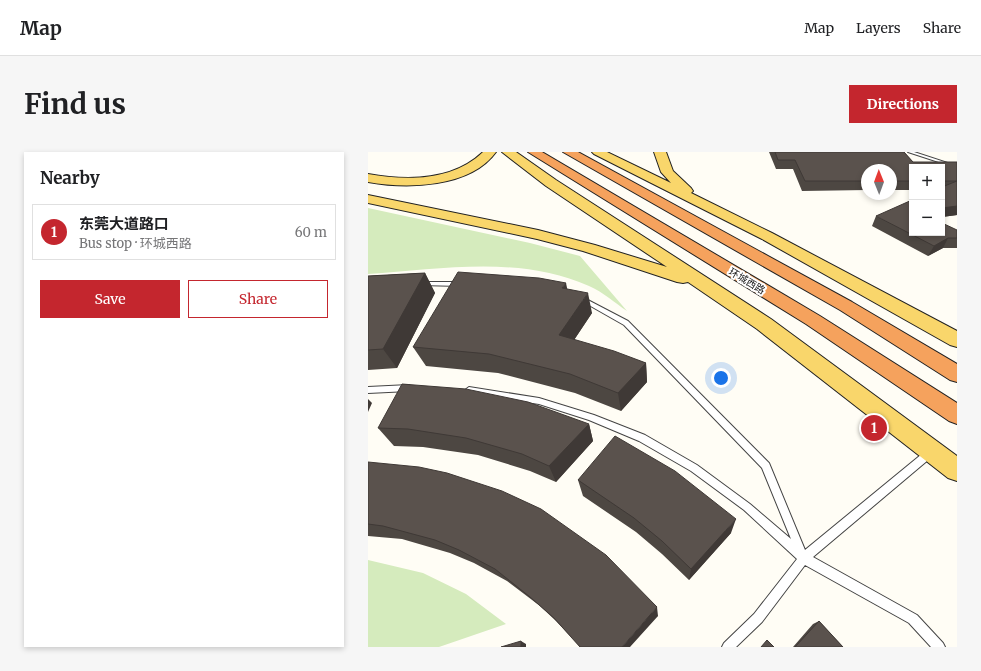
<!DOCTYPE html>
<meta charset="utf-8">
<style>
:root{--surface:#fff;--page:#f6f6f6;--text:#202124;--muted:#757577;--line:#e0e0e0;--accent:#c4262e}
body{margin:0;font-family:Merriweather,"Noto Sans SC",serif;background:var(--page);color:var(--text)}
.controls{position:absolute;right:12px;top:12px;display:grid;overflow:hidden;border-radius:0px;box-shadow:0 2px 6px #0003}
.controls button{width:36px;height:36px;display:grid;place-items:center;padding:0;border:0;border-bottom:1px solid var(--line);background:var(--surface);color:var(--text);font:20px sans-serif}
.compass{position:absolute;left:493px;top:12px;width:36px;height:36px;border-radius:50%;background:var(--surface);box-shadow:0 2px 6px #0003;rotate:359deg}
.you{position:absolute;left:353px;top:226px;width:14px;height:14px;margin:-10px;border:3px solid #fff;border-radius:50%;background:#1a73e8;box-shadow:0 0 0 6px #1a73e833}
.badge{display:grid;place-items:center;width:26px;height:26px;border-radius:50%;background:var(--accent);color:#fff;font-size:13px;font-weight:700}
.pin{position:absolute;translate:-50% -50%;border:2px solid #fff;box-shadow:0 1px 4px #0006}
.list{margin:0;padding:0;list-style:none}
h2{display:flex;justify-content:space-between;align-items:center;height:52px;margin:0;padding:0 16px;font-size:17px}
h2 small{font-size:13px;font-weight:400;color:var(--muted)}
.list li{display:grid;grid-template-columns:26px 1fr auto;gap:12px;align-items:center;box-sizing:border-box;height:56px;margin:0 8px 8px;padding:0 8px;border:1px solid var(--line);border-radius:0px}
.list b{display:block;font-size:15px;white-space:nowrap}
.list p{margin:0;font-size:13px;white-space:nowrap;color:var(--muted)}
.list em{font-size:13px;font-style:normal;color:var(--muted)}
.actions{display:flex;gap:8px;padding:12px 16px}
.actions a{flex:1;padding:9px 0;border:1px solid var(--accent);border-radius:0px;text-align:center;font-size:14px;color:var(--accent)}
.actions .main{background:var(--accent);color:#fff}
.map{position:relative;flex:none;width:589px;height:495px;overflow:hidden;border-radius:0px}
header{display:flex;align-items:center;gap:24px;box-sizing:border-box;height:56px;padding:0 20px;background:var(--surface);border-bottom:1px solid var(--line)}
header strong{font-size:19px}
nav{display:flex;gap:22px;margin-inline-start:auto;font-size:14px}
.intro{display:flex;align-items:center;justify-content:space-between;box-sizing:border-box;height:96px;padding:0 24px}
h1{margin:0;font-size:28px}
.button{padding:10px 18px;border-radius:0px;background:var(--accent);color:#fff;font-size:14px;font-weight:700}
main{display:flex;gap:24px;padding:0 24px}
aside{flex:1;background:var(--surface);border-radius:0px;box-shadow:0 2px 6px #0003}
.map>svg:first-child{display:block}
</style>
<header>
<strong>Map</strong>
<nav><a>Map</a><a>Layers</a><a>Share</a></nav>
</header>
<div class="intro"><h1>Find us</h1><a class="button">Directions</a></div>
<main>
<aside>
<h2>Nearby<small></small></h2>
<ul class="list">
<li><span class="badge">1</span><div><b>东莞大道路口</b><p>Bus stop · 环城西路</p></div><em>60 m</em></li>
</ul>
<div class="actions"><a class="main">Save</a><a>Share</a></div>
</aside>
<div class="map">
<svg width="589" height="495" viewBox="0 0 589 495">
<rect width="100%" height="100%" fill="#fffdf5"/>
<!-- green -->
<path fill="#d5ebbd" d="M0 56 162 91 212 104 259 159C247 151 235 140 221 134 152 103 74 117 0 122Z
M0 408 55 421 98 442 138 472 71 495H0Z"/>
<g fill="none" stroke-linecap="round" stroke-linejoin="round">
<!-- lane casing -->
<g stroke="#444" stroke-width="2">
<path id="lane" d="M540 0H546L589 14V16Z
M53 130H93L96 132 93 134 51 133V131Z
M214 145 260 169 401 311 437 398 560 297 563 296 566 297 567 300 566 303 445 405 549 463 575 491 577 495H563L541 471 437 413 394 470 368 495H354L356 491 386 462 429 407 376 358 323 319 271 289 221 268 171 252 101 241 97 238 101 235 171 246 226 263 277 283 329 313 382 352 423 387 394 316 256 173 212 148V146Z
M41 233 45 236 41 239 0 241V235Z"/>
</g>
<!-- primary casing -->
<g stroke="#222" stroke-width="2">
<path id="primary" d="M115 0H128C102 36 39 37 0 30V22C39 29 85 29 115 0Z
M134 0H148L188 28 403 167 589 304V329L580 326 389 177 320 130 315 131 309 130 215 99 169 87 0 51V43L170 78 227 93 299 115 178 34Z
M224 0H239L303 31 293 20 286 0H298L305 19 323 36 325 39 323 41 404 81 589 179V195L582 193 394 87 226 2Z"/>
</g>
<!-- highway casing -->
<g stroke="#222" stroke-width="2">
<path id="highway" d="M160 0H174L452 164 589 251V272L581 269 438 172Z
M195 0H210L484 150 589 212V230L582 228 472 158Z"/>
</g>
<!-- lane -->
<use href="#lane" fill="#fff" fill-rule="evenodd"/>
<!-- primary -->
<use href="#primary" fill="#f9d66b" fill-rule="evenodd"/>
<!-- highway -->
<use href="#highway" fill="#f5a25d" fill-rule="evenodd"/>
</g>
<!-- wall -->
<path fill="#4d4742" d="M401 0H536L545 10H589V63L574 65V15H544V38H523V18H499V38L434 39 425 17H408Z
M508 64 544 81 589 78V96H575L560 104 504 74Z
M57 121 67 141 29 216 0 218V124Z
M199 137 224 161 206 188 278 211 279 230 253 259 207 241 130 221 58 214 45 195Z
M221 272 225 289 188 330 162 319 110 303 55 295 26 294 10 276Z
M0 310 290 464 209 491 188 469 172 454 139 429 106 411 82 401 34 387 0 384Z
M210 328 363 381 321 428 294 402 268 380 215 344Z
M451 469 475 495H425L445 472Z"/>
<!-- shaded-wall -->
<path fill="#3f3936" d="M589 54V63L574 65V56Z
M580 86 575 96 560 104 566 94Z
M57 121 67 141 29 216 15 197Z
M198 131 202 150 194 136Z
M220 141 224 161 196 203 191 183Z
M278 211 279 230 253 259 250 241Z
M0 247 4 251 0 260Z
M221 272 225 289 188 330 181 314Z
M368 367 363 381 321 428 323 417Z
M289 455 290 464 262 495H254Z
M153 489 158 492V495H153Z"/>
<!-- building -->
<path fill="#5a524d" stroke="#3f3936" d="M407 0H536L545 10H589V54L574 56V35L589 29H574V15H544V29H523V18H499V29H437L427 8H410Z
M544 48V81H574V71L589 78V86H580L566 94 508 64Z
M90 120 171 126 198 131 194 136 220 141 191 183 246 199 278 211 250 241 202 222 121 202 45 195Z
M57 121 15 197 0 198V124Z
M34 232 98 237 160 250 221 272 181 314 154 302 98 286 40 277 10 276Z
M247 284 307 319 368 367 323 417 294 389 266 366 210 328Z
M0 310 51 315 79 321 134 339 173 357 238 403 289 455 254 495H212L186 466 162 445 127 417 91 398 67 388 15 374 0 372Z
M451 469 475 495H427Z
M399 488 406 495H393Z
M153 489V495H133Z"/>
<g text-anchor="middle" dominant-baseline="central" stroke-width="4" stroke-linejoin="round" paint-order="stroke">
<!-- far-street labels -->
<g font-size="10" fill="#111" stroke="#fff">
<text transform="translate(379 129) rotate(31)">环城西路</text>
</g>
</g>
</svg>
<div class="controls">
<button>+</button>
<button>−</button>
</div>
<svg class="compass" viewBox="-18 -18 36 36"><path d="M0-13l5 13h-10z" fill="#e53935"/><path d="M0 13l5-13h-10z" fill="#757577"/></svg>
<div class="you"></div>
<div class="pin badge" style="left:506px;top:276px">1</div>
</div>
</main>
